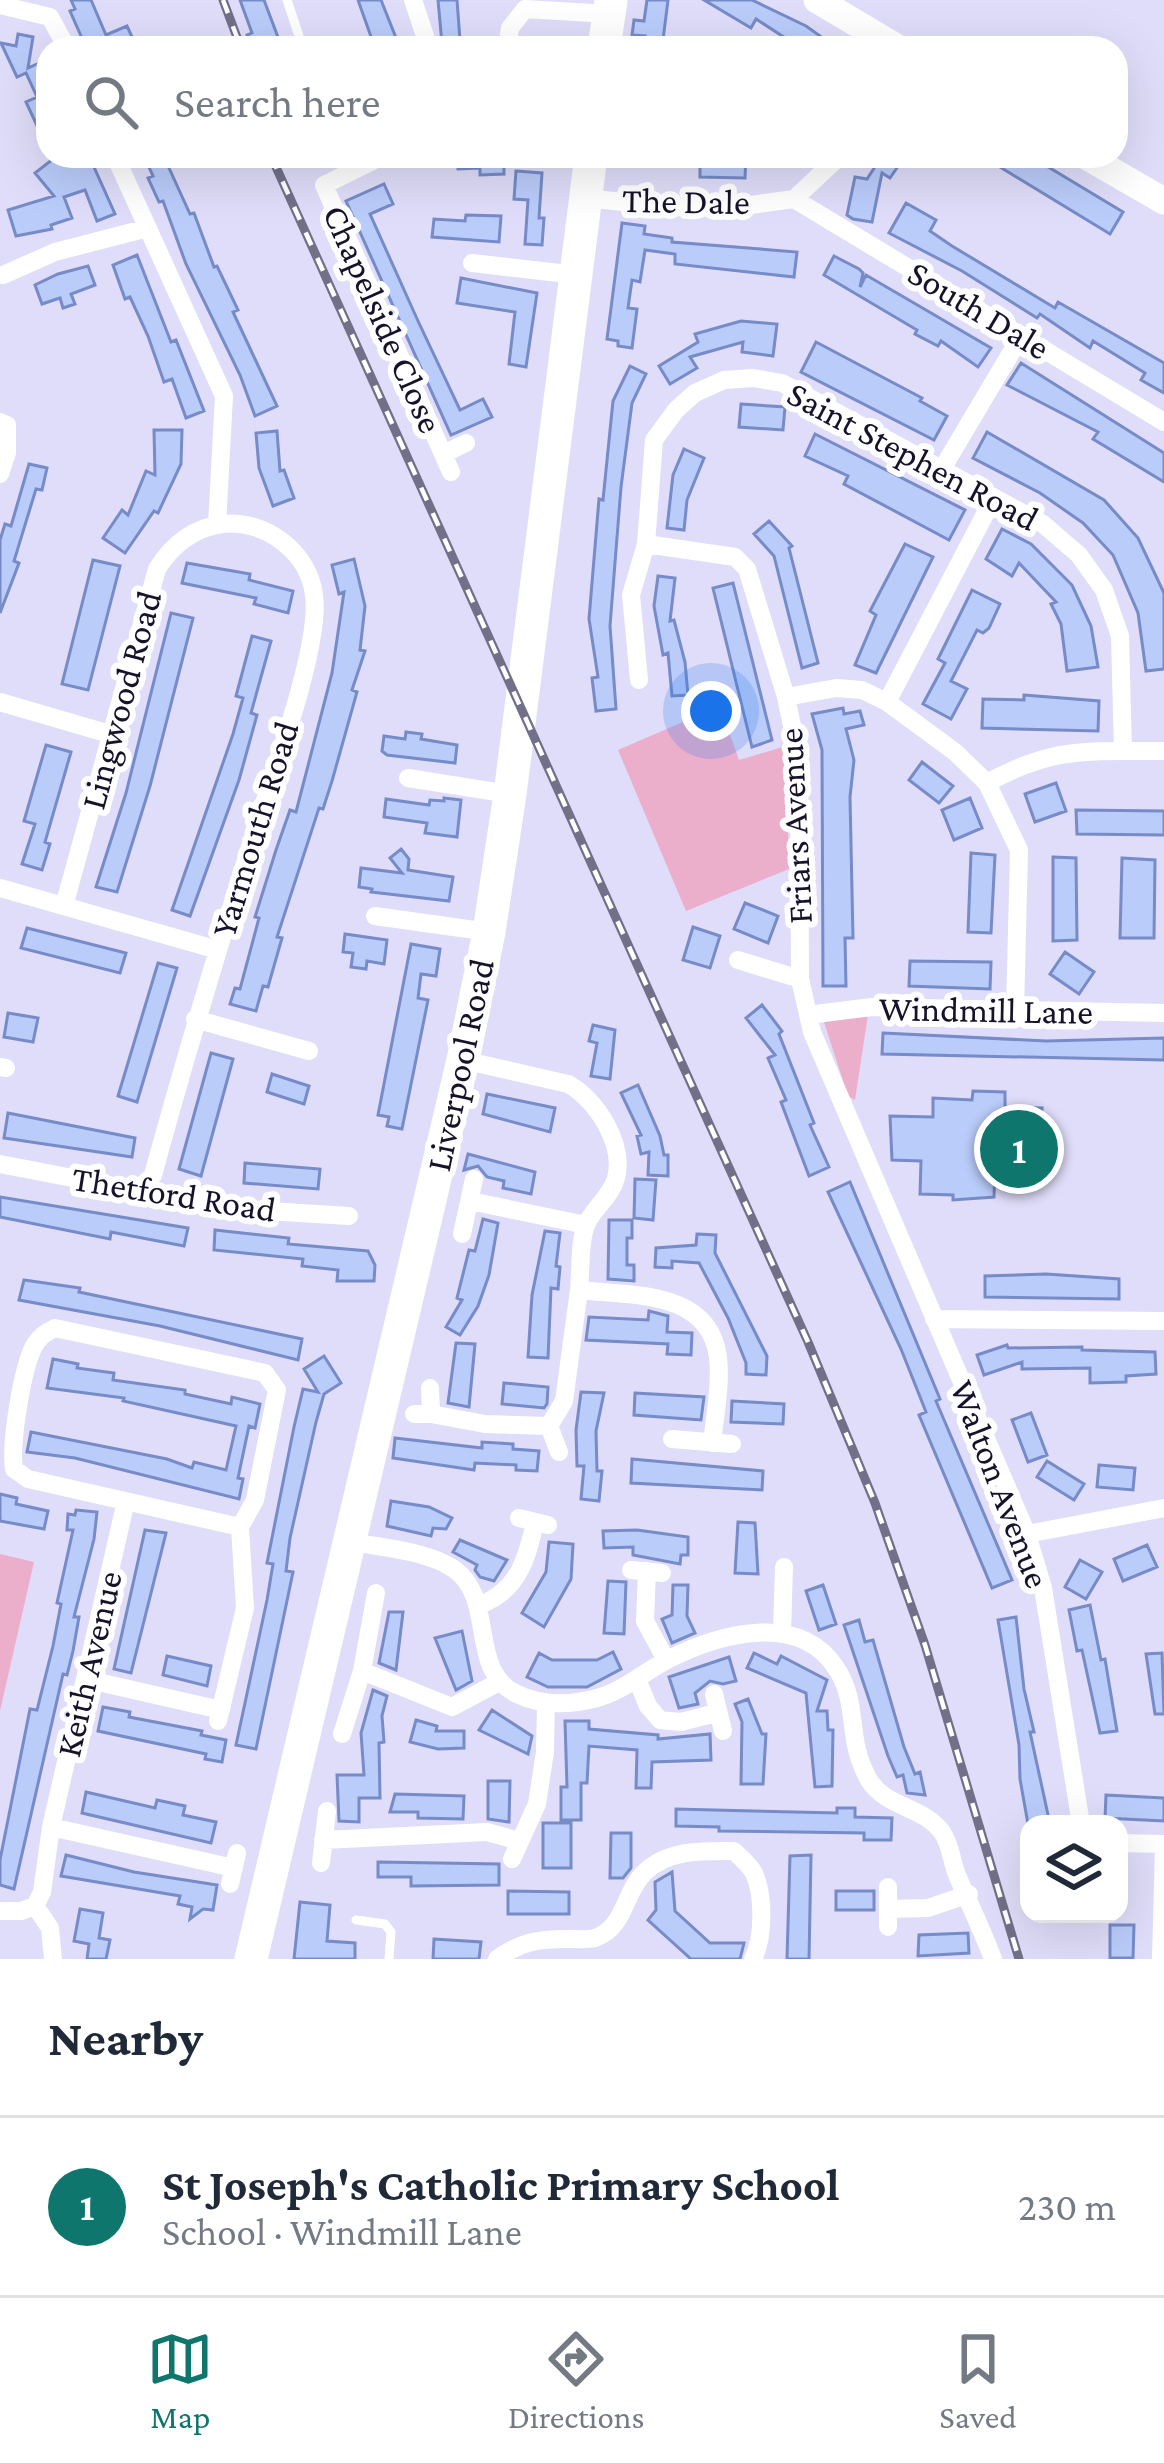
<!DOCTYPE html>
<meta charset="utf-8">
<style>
:root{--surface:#fff;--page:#f6f6f7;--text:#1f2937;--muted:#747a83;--line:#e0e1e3;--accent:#0f766e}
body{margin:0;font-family:"Crimson Pro",serif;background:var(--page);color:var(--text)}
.controls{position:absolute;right:36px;bottom:36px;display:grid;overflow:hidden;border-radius:24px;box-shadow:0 12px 48px #0002}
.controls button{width:108px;height:108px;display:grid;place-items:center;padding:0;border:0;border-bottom:3px solid var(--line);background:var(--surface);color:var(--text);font:60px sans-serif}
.you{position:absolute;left:711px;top:711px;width:42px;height:42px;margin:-30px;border:9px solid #fff;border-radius:50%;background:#1a73e8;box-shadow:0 0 0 18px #1a73e833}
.badge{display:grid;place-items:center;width:78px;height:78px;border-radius:50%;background:var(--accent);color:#fff;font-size:39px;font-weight:700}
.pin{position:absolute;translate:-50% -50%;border:6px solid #fff;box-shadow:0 3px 12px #0006}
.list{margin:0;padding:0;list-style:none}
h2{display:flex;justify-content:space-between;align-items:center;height:156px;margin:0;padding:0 48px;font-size:51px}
h2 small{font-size:39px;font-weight:400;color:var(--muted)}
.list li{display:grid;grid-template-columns:78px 1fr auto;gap:36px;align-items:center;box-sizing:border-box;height:180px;padding:0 48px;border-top:3px solid var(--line)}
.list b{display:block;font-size:45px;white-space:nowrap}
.list p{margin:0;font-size:39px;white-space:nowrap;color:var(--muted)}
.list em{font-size:39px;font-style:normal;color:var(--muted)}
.icon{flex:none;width:66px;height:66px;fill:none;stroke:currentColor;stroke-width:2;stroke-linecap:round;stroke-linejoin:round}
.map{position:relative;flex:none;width:1164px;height:1959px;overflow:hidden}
.search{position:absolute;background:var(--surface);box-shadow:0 12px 48px #0002;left:36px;right:36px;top:36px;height:132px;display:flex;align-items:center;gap:30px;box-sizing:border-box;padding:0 42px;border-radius:36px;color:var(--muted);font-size:45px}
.sheet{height:336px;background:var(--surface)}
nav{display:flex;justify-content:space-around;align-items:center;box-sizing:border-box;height:168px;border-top:3px solid var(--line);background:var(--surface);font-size:33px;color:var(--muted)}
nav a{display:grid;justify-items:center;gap:6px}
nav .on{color:var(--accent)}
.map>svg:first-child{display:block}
</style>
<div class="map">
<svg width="1164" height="1959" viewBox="0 0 1164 1959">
<rect width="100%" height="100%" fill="#dfddf9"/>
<!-- green -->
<path fill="#ebafcc" d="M720 706 739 760 786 746 789 869 686 911 618 750Z
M868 1015 855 1100 848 1096 822 1016Z
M0 1554 34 1562 0 1711Z"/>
<!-- building -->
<path fill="#baccfa" stroke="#768bc7" stroke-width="3" d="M71 0H91L106 35 127 26 133 39 112 48H80L85 45 70 11 75 9Z
M240 0H264L282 48H252L247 35 252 33Z
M358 0H381L400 48H375Z
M438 0H457L460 40 442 44Z
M647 0H668L662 48H644L645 36 632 35 634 20 644 21Z
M704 0H752L806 26 837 48H790L793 43 756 19 751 28Z
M18 34 33 37 28 68 48 59V126L39 130 26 102 37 97 26 73 17 77 1 43 16 46Z
M57 156H89L115 214 97 221 85 190 64 197 72 218 51 225 52 229 16 236 8 210 54 196 35 173Z
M458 156H510V166H504V174L480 175V168L458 169Z
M700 156H746L745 178 700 177Z
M882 156H905L890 178 882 173 872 222 853 219 847 215 855 177 867 179Z
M982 156H1030L1123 212 1110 234Z
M164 157 190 214 194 213 214 267 217 266 238 310 233 312 277 406 255 416 240 375 186 264 163 201 159 202 148 178 153 176 148 165Z
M516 171 542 173 539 218H544L542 245 525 244 528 200 514 199Z
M384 184 393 204 370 214 418 321 460 410 483 399 492 417 451 435 346 201Z
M906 203 936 220 930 231 952 246 1055 308 1058 302 1164 363V393L1141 380 1145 373 1093 341 1090 348 1040 314 1037 318 962 271 889 233Z
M466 215 501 216 499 242 432 237 434 219 465 221Z
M622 223 645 226 644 234 672 238V242L797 252 794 277 675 264V254L645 250 640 282 632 280 628 308 637 309 632 348 618 346V341L607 339Z
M137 255 171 342 176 340 204 411 186 418 172 379 164 382 148 336 130 297 125 299 113 265Z
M834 256 859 269 863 273 860 287 866 275 991 348 978 367 941 341 938 346 915 334 917 330 824 275Z
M88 266 95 285 71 294 75 304 63 308 60 298 42 304 35 285 58 274Z
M461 278 537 293 526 367 509 364 515 312 457 303Z
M741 321 777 324 773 356 742 352 743 342 690 357 697 368 670 384 659 366 698 342 695 334Z
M816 342 922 398 920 401 947 416 934 440 801 372Z
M1021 363 1164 453V482L1093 439 1098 432 1007 385Z
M630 366 646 374 632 403 621 487 610 626 616 709 596 711 592 678 598 677 589 619 599 499 603 500 613 401Z
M741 404 785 407 783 430 739 427Z
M154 430H182L181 464 158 513 154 511 125 553 103 538 122 510 128 515 146 471 155 475Z
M277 431 280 471 284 470 294 498 273 506 259 468 256 433Z
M987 432 1104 500 1138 538 1164 593V669L1146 671 1138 613 1113 555 1083 523 1040 493 973 458Z
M815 434 965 510 949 540 844 484 848 476 805 456Z
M684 449 704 458 687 500 684 530 667 528 673 475Z
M29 464 47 468 42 490 36 489 14 561 19 563 0 613V540L5 524 11 526Z
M769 521 792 546 789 548 818 663 802 668 774 556 754 534Z
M1002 529 1031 544 1072 585 1091 626 1098 667 1067 671 1061 624 1051 604 1056 602 1019 563 1012 576 986 559Z
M905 544 933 557 876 673 855 665 876 615 870 611Z
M354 559 365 606 360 650 365 651 352 690 357 692 332 781 323 809 319 808 277 937 282 938 268 987 263 986 256 1011 230 1004 235 988 240 989 259 918 255 917 276 850 290 810 296 812 332 673 344 592 339 594 332 565Z
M93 560 120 566 88 690 62 684Z
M187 563 250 574 249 580 293 591 288 613 254 604 256 598 182 583Z
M658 576 675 578 670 621 674 620 685 662 688 695 672 696 668 653 663 655 654 606Z
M733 583 772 740 752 747 713 588Z
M972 590 1000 604 989 628 983 633 977 630 951 681 967 689 951 719 923 704 945 663 938 659Z
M171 613 193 618 150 786 117 892 96 887 126 793Z
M252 636 271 641 251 713 257 715 239 780 190 916 172 910 233 734 243 698 236 696Z
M1024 695 1099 701 1098 731 982 728 983 699 1024 700Z
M843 708 844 714 860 711 864 725 846 729 854 760 850 797 853 938H845L846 986H823L822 750 812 714Z
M406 732 422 734 421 739 457 745 455 763 387 755 382 751 384 736 405 739Z
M46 745 71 752 45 842 50 844 42 870 22 864 35 824 24 821Z
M922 762 953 786 939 803 909 780Z
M1056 783 1066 811 1035 822 1025 794Z
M444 798 461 800 457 837 425 833 427 823 384 817 386 799 429 805 430 800 444 801Z
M970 798 982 828 954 840 942 810Z
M1076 810 1164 811V835L1077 834Z
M401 849 409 859 408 870 453 877 449 901 371 892 372 889 359 887 361 868 402 873 390 858Z
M971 853 995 855 991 933 968 932Z
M1053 857 1076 858 1077 940 1053 941Z
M1122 858 1155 860 1154 938H1120Z
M745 903 778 916 768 943 734 929Z
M693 927 720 936 710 968 683 960Z
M27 928 126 953 120 973 21 948Z
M345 934 387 940 384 964 367 961 366 969 351 967 353 953 343 952Z
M411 944 440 949 436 976 421 974 418 998 428 1000 402 1129 387 1126 389 1117 378 1115Z
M1065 952 1094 972 1079 994 1050 974Z
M910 961 991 962 990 989 909 986Z
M158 963 177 968 137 1102 118 1096Z
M762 1005 782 1031 779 1034 814 1123 810 1125 829 1167 809 1176 781 1102 786 1100 768 1058 775 1055 746 1018Z
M8 1013 38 1018 33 1042 4 1037Z
M593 1025 615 1030 610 1079 591 1076 597 1043 589 1041Z
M883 1033 1046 1041 1164 1038V1060L882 1054Z
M211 1053 233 1059 201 1176 179 1169Z
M272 1074 309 1086 304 1104 267 1092Z
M638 1085 660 1136 664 1155H668V1176L648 1175 649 1152 641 1154 637 1136 641 1135 621 1093Z
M973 1091 1005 1092V1107L1042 1108 1041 1132 996 1134 994 1197 953 1200V1195L920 1194 921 1161 892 1160 890 1116 933 1117V1098L972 1100Z
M487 1094 555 1108 550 1132 483 1114Z
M8 1113 135 1138 132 1157 4 1138Z
M468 1154 535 1172 531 1194 503 1188 504 1181 487 1177 478 1166 464 1170Z
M245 1163 320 1169 318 1189 244 1183Z
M635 1179 656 1180 653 1220 634 1218Z
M850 1182 940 1399 936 1401 1012 1580 992 1588 919 1415 926 1412 901 1349 828 1192Z
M0 1197 188 1228 184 1246 111 1232 110 1239 0 1217Z
M483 1219 498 1223 489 1275 478 1306 460 1335 446 1327 462 1300 457 1298 469 1250 475 1251Z
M609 1220H632V1238H627V1265H634V1281L608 1279Z
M215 1230 289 1238 288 1244 368 1251 375 1265 374 1281H337L338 1270 302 1266 303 1259 214 1250Z
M545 1231 560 1233 556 1266 560 1267 558 1289 551 1288 548 1358 528 1357 532 1295Z
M697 1234 716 1235 715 1253 767 1356 766 1375 746 1374V1363L728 1318 699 1263 672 1261V1268L655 1267 656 1248 696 1245Z
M1046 1274 1119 1279V1299L985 1297V1276Z
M24 1280 80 1288 79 1292 302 1339 298 1360 160 1326 19 1300Z
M649 1311 668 1316 667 1332 692 1333 691 1355 667 1354 668 1344 586 1340 589 1317 648 1320Z
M456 1343 475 1344 469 1407 448 1403Z
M1007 1345 1008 1348 1082 1347V1350L1155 1352 1156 1374 1126 1376V1382L1090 1383V1368L1022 1369V1362L984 1375 977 1355Z
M324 1356 341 1383 324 1394 316 1422 290 1538 286 1571 293 1572 256 1749 236 1745 267 1600 273 1564 267 1563 294 1427 303 1389 318 1392 304 1369Z
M53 1359 78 1364 77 1368 114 1373 113 1380 185 1390V1394L231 1404 232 1397 260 1404 255 1428 249 1426 238 1478 243 1479 239 1499 75 1458 27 1452 31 1432 167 1459 192 1468 194 1462 226 1470 236 1426 123 1401 124 1398 47 1388Z
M504 1383 548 1387 547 1404 544 1408 502 1404Z
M581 1392 604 1393 596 1431 597 1471H602L599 1501 581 1499 584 1466H577L576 1430Z
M635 1393 704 1397 701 1420 634 1415Z
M732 1401 784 1404 783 1424 731 1422Z
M1031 1413 1047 1455 1028 1462 1012 1420Z
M395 1438 482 1448V1442L513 1444V1449L539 1451 537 1471 516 1470V1465L475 1463 474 1470 393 1458Z
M632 1459 763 1471 762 1490 631 1483Z
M1047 1461 1084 1484 1074 1500 1037 1477Z
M1099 1465 1135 1468 1133 1490 1097 1487Z
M0 1494 17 1498 16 1504 48 1511 44 1529 0 1521Z
M391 1501 429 1507 452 1518 446 1529 433 1528 431 1536 387 1526Z
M76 1510 97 1512 94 1539 74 1617H79L73 1651 67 1675 63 1674 14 1889 0 1885V1860L30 1709 37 1710 53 1646 61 1604 57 1603 73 1530H67L68 1514 75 1515Z
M738 1522 755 1523 758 1574 735 1573Z
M145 1530 166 1533 131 1673 114 1669Z
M637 1530 688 1537V1555H681L680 1564 633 1555V1547L604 1548 603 1531Z
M460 1540 507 1560 494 1581 480 1577 475 1570 477 1565 453 1552Z
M549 1542 573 1544 571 1579 544 1627 522 1613 546 1572Z
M1147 1545 1157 1567 1123 1581 1114 1559Z
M1080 1560 1102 1572 1086 1599 1065 1587Z
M608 1581 626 1582 624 1634 604 1633Z
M673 1585H688L687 1616 695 1633 672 1643 662 1619 672 1615Z
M823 1585 836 1624 819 1630 806 1591Z
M1090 1605 1101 1660 1105 1659 1117 1731 1100 1733 1082 1650 1077 1651 1069 1610Z
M389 1612H403L396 1670 379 1663Z
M1016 1617 1024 1689 1034 1732H1030L1050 1824H1028L1020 1779 1019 1745 998 1620Z
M859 1620 865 1642 873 1640 904 1747 915 1774 920 1772 925 1795 907 1793 903 1775 897 1777 888 1756 844 1625Z
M462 1631 472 1681 456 1690 435 1638Z
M613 1652 621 1669 587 1687H548L527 1677 539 1653 552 1660H597Z
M754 1653 777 1664 781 1656 827 1680 817 1711H827L828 1730H833L832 1786 815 1787 806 1693 747 1668Z
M1162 1653 1164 1714H1155L1146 1654Z
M167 1656 211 1666 207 1686 163 1675Z
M729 1657 736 1681 723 1684 710 1681 695 1693 698 1704 679 1708 669 1677Z
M373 1690 387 1696 382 1716 384 1742 379 1743 380 1798H359V1822L339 1821 337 1775H364L361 1733Z
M748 1699 762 1734H766L763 1784H741L742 1722 735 1704Z
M103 1707 130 1712 129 1717 202 1731 201 1735 226 1740 222 1762 205 1759 206 1754 98 1731Z
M492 1710 532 1736 528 1754 479 1730Z
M416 1720 437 1726 436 1731H464V1748L438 1749 410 1742Z
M565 1721H589V1729L658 1735V1739L710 1734 711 1760 652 1762 651 1788H636L637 1750 589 1746 587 1783H581V1820H561V1787H567Z
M488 1781H510L509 1822 488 1819Z
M86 1792 155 1808 157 1800 185 1806 183 1815 216 1822 211 1843 82 1813Z
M395 1794 464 1796 463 1819 418 1818V1812H390Z
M1106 1795 1164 1798V1821L1105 1818Z
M837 1808H855V1817L892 1818 891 1840H864V1833L719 1831V1827L676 1826V1809L837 1813Z
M543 1823H571V1868H543Z
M611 1833H631V1868L623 1878H610Z
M66 1855 134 1872 217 1885 213 1910 203 1909 190 1919 192 1907 178 1904 180 1896 61 1876Z
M811 1855 809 1959H787L790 1856Z
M378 1862 499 1864V1885L411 1886V1877H378Z
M672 1872 675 1911 710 1943H744L740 1959H691L648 1920 656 1910 655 1882Z
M508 1891 569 1892V1914H508Z
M836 1891H874V1910H836Z
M300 1902 330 1905 327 1941 355 1943V1959H294Z
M80 1909 103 1913 99 1938 110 1940 106 1959H87L89 1944 74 1941Z
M1110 1925H1134L1133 1958H1110Z
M968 1933 969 1953 918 1956 919 1935Z
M434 1939 481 1942 479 1959H433Z"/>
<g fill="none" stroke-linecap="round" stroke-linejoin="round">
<!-- lane -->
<path stroke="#fff" stroke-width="9" d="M287 0 303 48
M356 1920 385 1924 391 1932 389 1959"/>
<!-- street -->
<path stroke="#fff" stroke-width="18" d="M413 0 429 48
M0 5 50 17 67 48
M508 41 510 28 525 9 609 14
M115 156 224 396 217 525
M383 156 324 185 443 454
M586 198 668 207 729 208 794 199 840 156
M794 199 1164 422
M472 263 576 275
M3 275 55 252 148 228
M0 422 7 425V453L0 474
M942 469 1021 336
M451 472 443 454 466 443
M646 544 735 557 747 569 786 697 799 759 800 979 812 1032 1027 1534 1043 1588 1081 1824
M639 680 631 595 646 544 654 440 676 410 695 393 724 380 753 378 782 383 1043 524 1079 555 1104 590 1120 636 1123 751
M786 697 836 688 862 690 887 702 955 752 987 783 1019 850 1015 1011
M0 702 113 735
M887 702 993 499
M408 778 510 794
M987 783C1056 745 1089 752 1164 751
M0 888 218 950
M64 906 157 569C172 545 194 528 222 524 265 519 309 552 314 595 321 643 276 766 260 816 222 935 186 1054 153 1175L144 1185
M375 916 489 932
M738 960 800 979
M808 1015 872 1007 1164 1013
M195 1019 309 1051
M463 1060 568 1084C596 1099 625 1144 616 1178 611 1197 593 1208 586 1225 579 1243 581 1271 579 1290 630 1296 709 1289 718 1357 721 1385 715 1415 712 1443
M0 1067 6 1068
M0 1164 125 1188 144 1185 160 1195 236 1209 349 1216
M470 1201 586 1225
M462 1234 474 1179
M934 1319 1164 1321
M55 1328 265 1373 277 1390 255 1500 240 1527 28 1479 14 1469C10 1445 22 1369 34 1346 39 1337 45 1333 55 1328Z
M414 1414H431L430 1388
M431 1414 485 1424 549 1426
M672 1439 732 1444
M559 1452 549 1426 564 1401 579 1290
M519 1518 548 1525
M1027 1534 1164 1508
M348 1541C380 1548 426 1550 454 1569 497 1599 467 1671 517 1694 542 1706 571 1705 597 1698 624 1691 645 1671 669 1659 719 1634 799 1611 836 1668 860 1703 845 1739 869 1780 886 1808 923 1806 942 1832 951 1845 951 1860 957 1875 969 1903 982 1930 993 1959
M631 1570 662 1573
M647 1571 645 1621 666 1660
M480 1605C518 1590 526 1561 535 1523
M782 1633 784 1567
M362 1671 452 1707 499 1682
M85 1679 221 1710
M637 1679 648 1706 660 1720 681 1722 716 1713
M714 1694 723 1731
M218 1721 245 1608 240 1527
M342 1734 362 1671 376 1593
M51 1827 234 1868
M323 1840 487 1832 519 1841
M1119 1843 1164 1844
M512 1859 537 1804 545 1752 546 1702
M321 1863 327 1811
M230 1884 237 1853
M888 1887V1927
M888 1909 928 1908 969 1894
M0 1911H21L35 1906
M53 1959 50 1928 35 1906 42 1892 51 1827 126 1501
M497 1959C520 1942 538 1939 567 1939 576 1939 587 1940 595 1938 626 1927 624 1891 645 1872 669 1849 703 1851 734 1851 740 1857 750 1865 754 1873 764 1895 764 1938 753 1959
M1161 1959 1164 1844"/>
<!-- secondary -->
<path stroke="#fff" stroke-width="27" d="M817 0 898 48
M1086 156 1164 201"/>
<!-- highway -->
<path stroke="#fff" stroke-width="33" d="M604 48 611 0
M251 1959 463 1060 489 932 510 794 591 156"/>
<!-- rail casing -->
<g stroke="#726f89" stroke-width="9">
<path id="rail" d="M223 0 241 48
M271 156 808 1342 875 1503 925 1645 1019 1959"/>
</g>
<!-- rail -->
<use href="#rail" stroke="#fff" stroke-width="4.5" stroke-dasharray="14" stroke-linecap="butt"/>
</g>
<g text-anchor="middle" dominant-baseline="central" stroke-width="12" stroke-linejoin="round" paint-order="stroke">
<!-- street labels -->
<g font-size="36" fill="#16122a" stroke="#fff">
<text transform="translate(686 201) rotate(1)">The Dale</text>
<text transform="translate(979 310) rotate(31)">South Dale</text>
<text transform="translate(383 319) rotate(66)">Chapelside Close</text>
<text transform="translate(913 456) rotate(28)">Saint Stephen Road</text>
<text transform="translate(121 700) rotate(-75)">Lingwood Road</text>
<text transform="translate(795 826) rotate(-93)">Friars Avenue</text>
<text transform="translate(255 829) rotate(-73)">Yarmouth Road</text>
<text transform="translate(986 1010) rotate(1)">Windmill Lane</text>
<text transform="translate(460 1065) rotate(-78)">Liverpool Road</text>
<text transform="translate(174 1194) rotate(9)">Thetford Road</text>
<text transform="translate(1000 1484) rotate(69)">Walton Avenue</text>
<text transform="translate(89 1664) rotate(-77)">Keith Avenue</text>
</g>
</g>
</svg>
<div class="controls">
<button><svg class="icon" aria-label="layers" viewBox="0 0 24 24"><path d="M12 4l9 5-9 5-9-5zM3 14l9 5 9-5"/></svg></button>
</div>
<div class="you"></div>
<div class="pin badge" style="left:1019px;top:1149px">1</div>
<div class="search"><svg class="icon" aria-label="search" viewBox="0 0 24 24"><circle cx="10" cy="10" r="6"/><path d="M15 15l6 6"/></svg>Search here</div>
</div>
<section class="sheet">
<h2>Nearby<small></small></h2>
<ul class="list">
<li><span class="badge">1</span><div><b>St Joseph's Catholic Primary School</b><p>School · Windmill Lane</p></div><em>230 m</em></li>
</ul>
</section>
<nav>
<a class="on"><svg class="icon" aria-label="map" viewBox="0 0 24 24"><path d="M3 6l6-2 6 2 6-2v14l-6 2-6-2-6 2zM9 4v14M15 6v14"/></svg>Map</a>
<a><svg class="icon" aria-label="directions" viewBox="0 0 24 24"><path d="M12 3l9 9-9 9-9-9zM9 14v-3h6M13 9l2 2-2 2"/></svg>Directions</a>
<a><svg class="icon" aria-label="saved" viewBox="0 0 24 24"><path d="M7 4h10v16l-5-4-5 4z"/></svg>Saved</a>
</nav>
